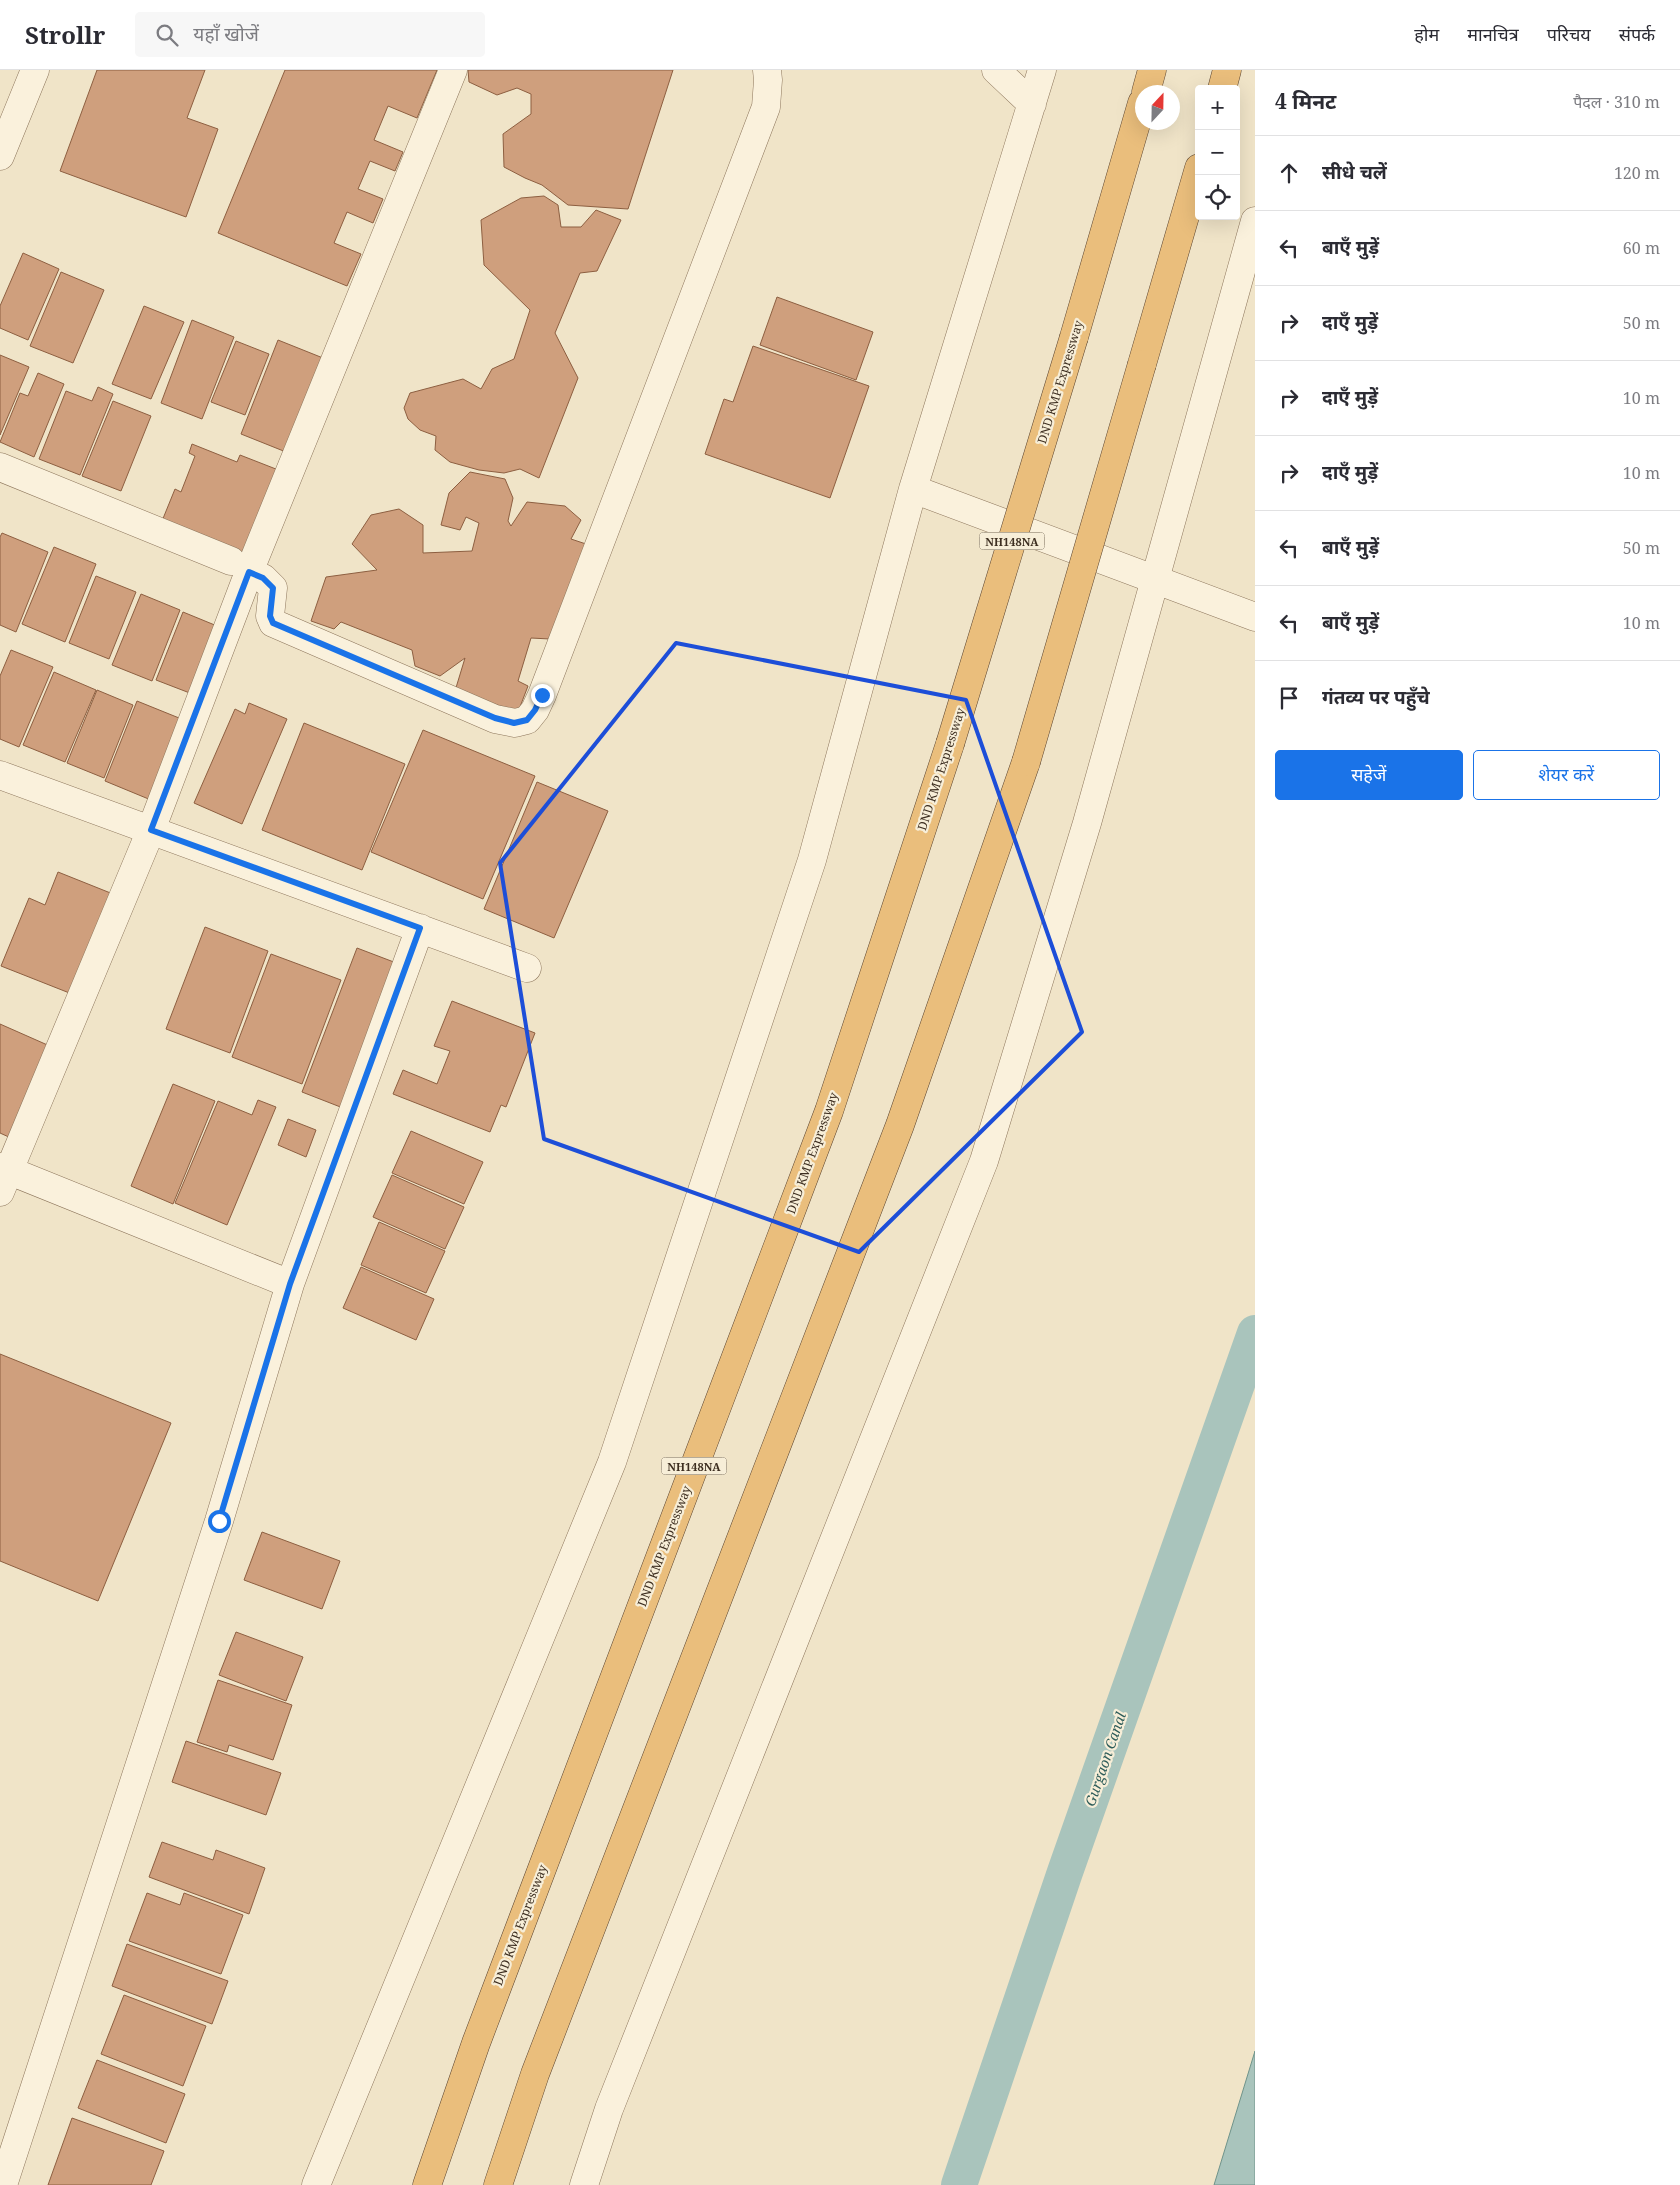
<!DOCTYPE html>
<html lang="hi">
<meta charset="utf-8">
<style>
:root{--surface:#fff;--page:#f7f7f7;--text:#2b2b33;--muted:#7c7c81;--line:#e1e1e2;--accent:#1a73e8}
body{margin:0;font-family:"Noto Serif","Noto Sans Devanagari",serif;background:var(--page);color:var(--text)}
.controls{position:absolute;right:15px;top:15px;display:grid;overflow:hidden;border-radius:5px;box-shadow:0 5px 20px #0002}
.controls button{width:45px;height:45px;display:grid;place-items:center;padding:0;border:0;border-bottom:1px solid var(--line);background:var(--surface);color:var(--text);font:25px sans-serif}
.compass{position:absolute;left:1135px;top:15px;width:45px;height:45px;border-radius:50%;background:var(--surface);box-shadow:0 5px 20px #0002;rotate:22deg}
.stop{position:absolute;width:15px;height:15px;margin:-11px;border:4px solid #1a73e8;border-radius:50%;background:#fff}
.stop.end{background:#1a73e8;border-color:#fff;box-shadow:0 1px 5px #0008}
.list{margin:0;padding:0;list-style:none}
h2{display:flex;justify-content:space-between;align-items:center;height:65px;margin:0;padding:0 20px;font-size:21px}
h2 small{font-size:16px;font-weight:400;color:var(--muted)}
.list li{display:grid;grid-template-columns:32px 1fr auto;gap:15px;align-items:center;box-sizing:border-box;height:75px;padding:0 20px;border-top:1px solid var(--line)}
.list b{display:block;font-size:19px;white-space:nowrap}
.list em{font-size:16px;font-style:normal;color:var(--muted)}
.actions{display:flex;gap:10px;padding:15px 20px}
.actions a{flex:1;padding:11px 0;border:1px solid var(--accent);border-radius:5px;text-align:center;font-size:18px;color:var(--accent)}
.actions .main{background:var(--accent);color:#fff}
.icon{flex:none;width:28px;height:28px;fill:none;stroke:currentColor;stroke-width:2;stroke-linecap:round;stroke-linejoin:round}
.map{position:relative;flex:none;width:1255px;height:2115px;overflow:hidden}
header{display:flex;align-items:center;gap:30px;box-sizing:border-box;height:70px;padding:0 25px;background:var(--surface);border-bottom:1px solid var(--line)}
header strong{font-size:24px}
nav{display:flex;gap:28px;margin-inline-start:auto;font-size:18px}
.search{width:350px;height:45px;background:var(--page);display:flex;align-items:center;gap:12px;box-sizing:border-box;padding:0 18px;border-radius:5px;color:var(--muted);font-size:19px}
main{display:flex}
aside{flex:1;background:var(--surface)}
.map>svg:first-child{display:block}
</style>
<header>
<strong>Strollr</strong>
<div class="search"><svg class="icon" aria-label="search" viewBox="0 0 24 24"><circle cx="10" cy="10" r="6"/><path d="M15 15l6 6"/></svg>यहाँ खोजें</div>
<nav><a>होम</a><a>मानचित्र</a><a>परिचय</a><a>संपर्क</a></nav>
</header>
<main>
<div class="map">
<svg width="1255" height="2115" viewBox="0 0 1255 2115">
<rect width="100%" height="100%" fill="#f0e4c8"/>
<!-- water -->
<path fill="#a9c4bc" stroke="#6f938a" d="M1255 1981V2115H1214Z"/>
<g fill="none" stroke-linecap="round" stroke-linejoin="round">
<!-- canal -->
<path stroke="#a9c4bc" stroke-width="36" d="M959 2115 1065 1802 1255 1263"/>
</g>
<!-- building -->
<path fill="#cf9f7d" stroke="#8d5f41" d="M97 0H205L187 48 218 59 186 147 60 101Z
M285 0H437L417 48 388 36 374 70 403 82 395 101 370 91 358 119 383 129 373 153 347 142 334 173 361 184 347 216 218 163Z
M468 0H673L628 139 568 135 542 115 525 108 504 97 503 64 531 44V24L517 18 497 25 469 12Z
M544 126 558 135 561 157H581L596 140 621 150 597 201 580 203 555 263 578 308 539 408 520 399 504 403 479 400 450 392 435 380 436 366 420 360 408 349 404 338 410 323 463 309 481 319 492 299 514 289 530 240 484 195 481 150 521 128Z
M23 183 59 199 28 270 0 258V236Z
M61 202 104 220 73 293 30 276Z
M777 227 873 262 856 310 760 275Z
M144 236 184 252 151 329 112 314Z
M192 250 234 267 202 349 161 333Z
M278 270 328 290 291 384 241 364Z
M236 271 269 284 245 345 211 332Z
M753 276 869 316 830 428 705 384 724 329 733 332Z
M0 285 29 297 0 365Z
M38 303 64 314 34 387 0 372 20 323 28 326Z
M98 317 113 324 80 405 39 389 66 321 92 331Z
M113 331 151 346 121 421 82 406Z
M192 374 237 392 240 385 281 401 246 486 162 451 175 419 181 422 195 386 189 383Z
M470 402 505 409 513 428 508 451 511 456 527 432 565 436 581 450 571 469 586 474 550 569 531 568 518 611 528 616 518 642 455 621 465 588 440 606 415 596 412 580 341 552 334 559 311 551 326 507 377 500 352 474 371 445 399 439 423 455V483L472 481 479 453 466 447 460 460 441 455 449 423Z
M2 463 48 482 16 562 0 555V467Z
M54 477 96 494 65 572 22 554Z
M96 506 136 522 109 589 69 573Z
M141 524 180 540 152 611 112 595Z
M183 542 222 558 195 625 156 610Z
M11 580 53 597 19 677 0 669V606Z
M54 602 96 620 65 692 23 675Z
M97 620 133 635 104 708 67 693Z
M137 631 184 650 151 730 105 711Z
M249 633 287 649 242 754 194 733 235 639 245 644Z
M304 653 405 694 362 800 262 760Z
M423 660 535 706 483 829 371 782Z
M537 712 608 741 554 868 484 839Z
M58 802 113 824 72 924 1 896 29 828 45 835Z
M205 857 268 881 230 983 166 959Z
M357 878 399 894 343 1038 302 1022Z
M271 884 341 910 302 1014 232 987Z
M452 931 535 963 506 1037 501 1035 490 1062 393 1024 403 1000 437 1014 450 981 434 976Z
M0 954 52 977 11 1068 0 1063Z
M173 1014 215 1031 173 1134 131 1116Z
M258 1030 276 1037 227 1155 175 1133 218 1031 252 1045Z
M288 1049 316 1060 306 1087 278 1075Z
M411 1061 483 1092 464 1134 392 1103Z
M392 1105 464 1137 445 1179 373 1147Z
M379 1152 445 1181 426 1223 361 1195Z
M361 1197 434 1229 416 1270 343 1238Z
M0 1284 171 1353 98 1531 0 1491Z
M262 1462 340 1491 322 1539 244 1510Z
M236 1562 303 1587 286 1631 219 1605Z
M218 1610 292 1635 273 1690 229 1675 227 1682 197 1672Z
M186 1671 281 1703 266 1745 172 1712Z
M162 1772 213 1790 216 1780 265 1798 249 1844 149 1807Z
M147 1823 180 1835 184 1823 243 1845 221 1904 129 1871Z
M127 1874 228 1911 212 1954 112 1916Z
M124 1925 206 1956 183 2016 101 1984Z
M97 1990 185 2024 166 2073 78 2038Z
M72 2048 164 2081 151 2115H48Z"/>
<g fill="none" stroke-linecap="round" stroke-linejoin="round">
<!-- minor casing -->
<g stroke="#8d765c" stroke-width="29">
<path id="minor" d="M0 86 35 0
M0 397 231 491
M249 502 263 508 273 518 270 546 273 553 495 649 515 653 527 650 535 640 542 625 766 37 768 10 767 0
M0 705 527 898
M0 1097 290 1214
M0 1122 151 760 249 502 453 0
M3 2115 219 1451 290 1214 420 858"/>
</g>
<!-- tertiary casing -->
<g stroke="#8d765c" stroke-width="29">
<path id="tertiary" d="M996 0 1032 34
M913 419 1255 547
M316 2115 612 1392 812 790 913 419 1042 0
M584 2115 609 2039 984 1091 1087 753 1255 151"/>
</g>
<!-- trunk casing -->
<g stroke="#5b4430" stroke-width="29">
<path id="trunk" d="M1222 19 1227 0
M1146 22 1152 0
M1074 267 1142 33
M1142 294 1199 98
M427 2115 476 1973 829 1041 950 674
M498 2115 535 2004 900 1055 1026 692"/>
</g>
<!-- minor -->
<use href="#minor" stroke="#faf1dc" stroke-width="28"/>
<!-- tertiary -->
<use href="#tertiary" stroke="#faf1dc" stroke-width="28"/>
<!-- trunk -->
<use href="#trunk" stroke="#eabe7c" stroke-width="28"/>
<!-- trunk-bridge casing -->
<g stroke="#5b4430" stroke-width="29" stroke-linecap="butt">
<path id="trunk-bridge" d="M950 674 1074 267
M1026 692 1142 294"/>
</g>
<!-- trunk-bridge -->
<use href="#trunk-bridge" stroke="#eabe7c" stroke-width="28"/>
</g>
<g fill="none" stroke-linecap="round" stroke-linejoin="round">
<!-- route -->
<path stroke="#1a73e8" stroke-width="6" d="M219 1451 290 1214 420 858 151 760 249 502 263 508 273 518 270 546 273 553 495 648 514 653 527 650 535 640 542 625"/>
</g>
<!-- marked area -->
<path fill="none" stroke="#1d4ed8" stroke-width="4" stroke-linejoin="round" d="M676 573 966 630 1082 962 859 1182 544 1069 500 793Z"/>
<g text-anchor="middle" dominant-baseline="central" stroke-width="4.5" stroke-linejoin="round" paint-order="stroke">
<!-- shield labels -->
<g fill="#f7eed8" stroke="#756857" stroke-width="1">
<rect x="979.5" y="462.5" width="65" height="17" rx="4"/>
<rect x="661.5" y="1387.5" width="65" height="17" rx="4"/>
</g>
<g font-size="11" font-weight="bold" fill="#3d2e20">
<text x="1012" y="471">NH148NA</text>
<text x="694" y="1396">NH148NA</text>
</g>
<!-- street labels -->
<g font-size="12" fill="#3d2e20" stroke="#f7eed8">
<text transform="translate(1060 312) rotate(-73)">DND KMP Expressway</text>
<text transform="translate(941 699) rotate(-72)">DND KMP Expressway</text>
<text transform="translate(812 1083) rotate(-70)">DND KMP Expressway</text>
<text transform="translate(664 1476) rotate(-69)">DND KMP Expressway</text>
<text transform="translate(520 1855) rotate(-69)">DND KMP Expressway</text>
</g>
<!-- water labels -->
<g font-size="14" font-style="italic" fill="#2f5d5a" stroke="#f7eed8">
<text transform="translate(1105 1689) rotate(-71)">Gurgaon Canal</text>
</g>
</g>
</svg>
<div class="controls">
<button>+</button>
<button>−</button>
<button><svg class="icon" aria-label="locate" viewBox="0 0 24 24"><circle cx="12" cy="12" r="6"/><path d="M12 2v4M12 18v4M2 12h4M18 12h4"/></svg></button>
</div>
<svg class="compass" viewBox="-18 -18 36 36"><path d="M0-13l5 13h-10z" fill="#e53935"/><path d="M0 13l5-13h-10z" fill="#7c7c81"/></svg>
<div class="stop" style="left:219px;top:1451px"></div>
<div class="stop end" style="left:542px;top:625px"></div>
</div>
<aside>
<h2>4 मिनट<small>पैदल · 310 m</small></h2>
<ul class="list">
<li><svg class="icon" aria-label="ahead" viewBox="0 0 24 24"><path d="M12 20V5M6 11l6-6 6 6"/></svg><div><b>सीधे चलें</b></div><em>120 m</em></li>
<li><svg class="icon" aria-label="left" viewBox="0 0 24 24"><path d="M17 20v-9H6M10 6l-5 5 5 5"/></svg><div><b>बाएँ मुड़ें</b></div><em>60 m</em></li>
<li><svg class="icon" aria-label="right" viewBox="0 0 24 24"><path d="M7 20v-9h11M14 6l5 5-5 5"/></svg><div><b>दाएँ मुड़ें</b></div><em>50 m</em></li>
<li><svg class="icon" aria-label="right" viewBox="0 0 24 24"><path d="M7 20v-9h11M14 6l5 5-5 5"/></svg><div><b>दाएँ मुड़ें</b></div><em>10 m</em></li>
<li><svg class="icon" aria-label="right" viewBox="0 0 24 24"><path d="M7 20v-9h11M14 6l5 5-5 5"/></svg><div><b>दाएँ मुड़ें</b></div><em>10 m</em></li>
<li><svg class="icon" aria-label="left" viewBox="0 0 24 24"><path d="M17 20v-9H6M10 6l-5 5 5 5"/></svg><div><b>बाएँ मुड़ें</b></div><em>50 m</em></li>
<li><svg class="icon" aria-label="left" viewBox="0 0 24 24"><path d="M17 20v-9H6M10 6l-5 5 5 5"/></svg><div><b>बाएँ मुड़ें</b></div><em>10 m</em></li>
<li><svg class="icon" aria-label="arrive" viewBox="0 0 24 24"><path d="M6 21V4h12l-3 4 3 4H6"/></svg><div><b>गंतव्य पर पहुँचे</b></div></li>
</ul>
<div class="actions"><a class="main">सहेजें</a><a>शेयर करें</a></div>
</aside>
</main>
